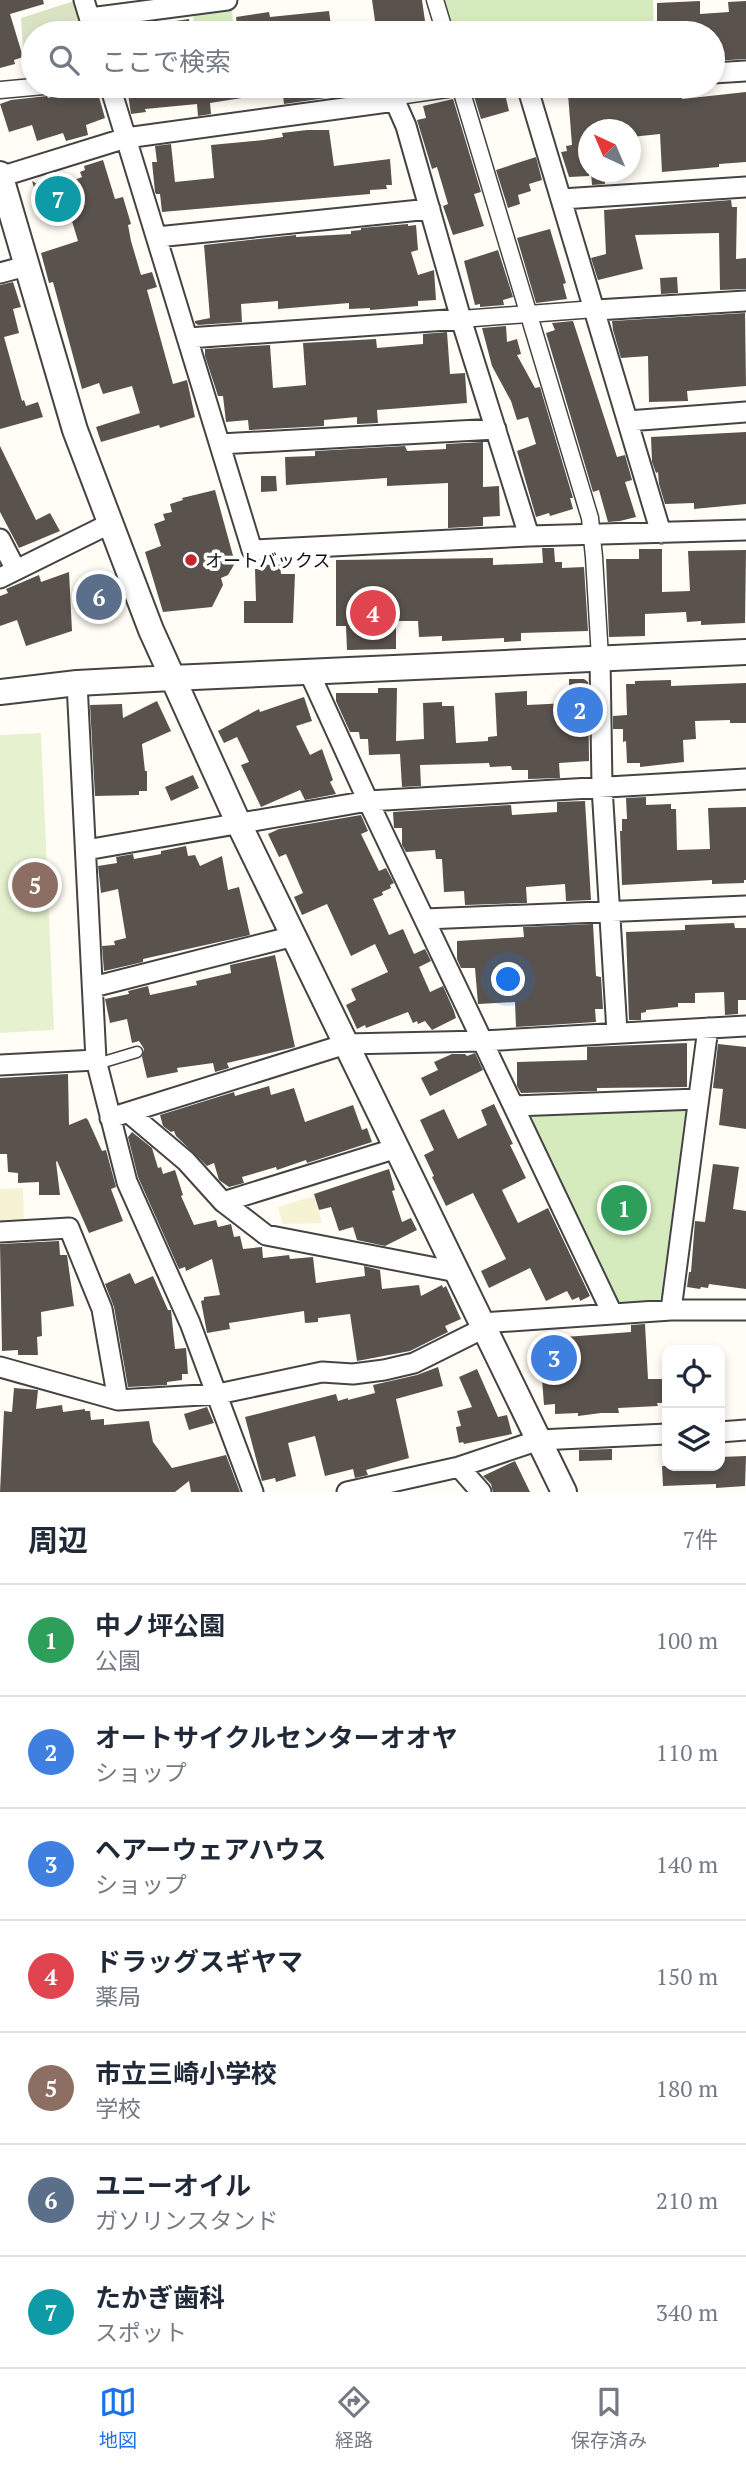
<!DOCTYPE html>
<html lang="ja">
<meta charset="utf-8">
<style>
:root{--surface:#fff;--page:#f2f2f3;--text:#1f2937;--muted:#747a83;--line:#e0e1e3;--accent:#1a73e8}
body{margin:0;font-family:"PT Serif","Noto Sans JP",serif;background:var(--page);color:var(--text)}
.controls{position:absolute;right:21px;bottom:21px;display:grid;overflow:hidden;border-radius:14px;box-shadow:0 4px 10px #0003}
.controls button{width:63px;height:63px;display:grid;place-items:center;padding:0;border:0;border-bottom:2px solid var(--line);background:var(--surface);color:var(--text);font:35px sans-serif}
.compass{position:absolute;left:578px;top:119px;width:63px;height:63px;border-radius:50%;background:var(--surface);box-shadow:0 4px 10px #0003;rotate:316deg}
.you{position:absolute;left:509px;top:980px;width:24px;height:24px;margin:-18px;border:5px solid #fff;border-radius:50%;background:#1a73e8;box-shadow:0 0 0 10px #1a73e833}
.badge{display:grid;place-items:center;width:46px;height:46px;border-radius:50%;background:var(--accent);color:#fff;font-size:23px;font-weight:700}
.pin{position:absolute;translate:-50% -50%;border:4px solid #fff;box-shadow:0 2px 7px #0006}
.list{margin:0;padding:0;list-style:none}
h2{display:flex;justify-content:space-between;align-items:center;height:91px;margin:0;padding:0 28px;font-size:30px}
h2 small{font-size:23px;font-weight:400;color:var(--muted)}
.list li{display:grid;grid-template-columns:46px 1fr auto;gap:21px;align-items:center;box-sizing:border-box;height:112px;padding:0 28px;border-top:2px solid var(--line)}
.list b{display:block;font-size:26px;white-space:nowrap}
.list p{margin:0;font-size:23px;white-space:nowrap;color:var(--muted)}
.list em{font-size:23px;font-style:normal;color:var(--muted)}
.icon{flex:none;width:38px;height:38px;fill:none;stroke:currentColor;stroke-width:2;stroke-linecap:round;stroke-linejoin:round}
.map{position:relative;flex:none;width:746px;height:1492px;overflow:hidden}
.search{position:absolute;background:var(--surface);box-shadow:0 4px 10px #0003;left:21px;right:21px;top:21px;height:77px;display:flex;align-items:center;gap:18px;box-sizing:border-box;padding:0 24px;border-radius:38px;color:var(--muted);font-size:26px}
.sheet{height:875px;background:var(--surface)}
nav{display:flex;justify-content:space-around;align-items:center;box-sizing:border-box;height:98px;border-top:2px solid var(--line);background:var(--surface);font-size:19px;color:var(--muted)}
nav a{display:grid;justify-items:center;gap:4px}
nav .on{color:var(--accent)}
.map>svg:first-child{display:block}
</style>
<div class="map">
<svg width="746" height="1492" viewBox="0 0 746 1492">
<rect width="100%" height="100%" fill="#fffdf5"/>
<!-- farmland -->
<path fill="#f6f3d4" d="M23 1188 24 1221 0 1223V1189Z
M314 1196 322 1223 283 1224 278 1207Z"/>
<!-- green -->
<path fill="#d5ebbd" d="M443 0H653L654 33H453Z
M232 9 234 33H194L193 14Z
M682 1105 689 1113 664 1295 657 1302H619L615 1300 530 1120 538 1110Z"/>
<!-- cemetery -->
<path fill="#d9e3c4" d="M74 1 83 33H33V78L25 79 21 18Z"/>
<!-- pitch -->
<path fill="#e6f2cf" d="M41 733 54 1030 0 1033V735Z"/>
<!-- building -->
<path fill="#5a524d" d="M0 0H43L44 4 10 14 23 57 14 60 15 64 0 68Z
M372 0H422L425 21 376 28Z
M700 1V14L729 12 728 2 746 1V59L713 61V33H657V3Z
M329 11 332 33H238L236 17 269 12 270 17Z
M189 19 191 33H150L149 25Z
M135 86H267L268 94 210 103 211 114 198 116 197 104 145 109 146 112 131 114 127 87Z
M282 86H347V95L284 104Z
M471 86H490V98L505 94 509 111 481 119Z
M640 86V92H660V97L682 96V99L746 92V162L719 164V167L662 172 660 134 631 137V130H589V176L569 177 561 152 567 151 566 146 572 145 568 94Z
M97 90 105 118 86 125 88 135 66 141 63 133 37 141 32 125 9 132 0 104 11 100 47 96 48 98 67 92 69 97Z
M453 99 481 192 474 194 484 226 453 235 443 206 448 204 437 167 432 169 417 120 426 118 423 106Z
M307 130H329L334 166 390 159 392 185H386L387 189 370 190V194L162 212 160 194H156L155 192 152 162H157L155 146 171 144 175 182 214 178 211 145 264 140 283 137 282 133Z
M536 157 542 180 529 184 531 191 518 195 520 204 508 208 496 170Z
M103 160 115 199 123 197 131 224 128 225 131 241 141 275 152 272 157 287 147 290 173 384 187 380 195 417 160 428 159 425 101 442 96 427 140 413 132 386 103 394 99 383 82 389 53 282 49 283 41 253 78 241 68 208 51 213V210L42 213 32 181 44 188 77 179 82 177 80 172 85 170 84 166Z
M591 172H604L605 184 592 185Z
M731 200 732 207H737L736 259 746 258V289L720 290 719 233 635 235 643 269 598 280 591 258 606 254 604 210Z
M408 224V226L416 225 418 250 411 252 418 275 434 270 436 300 418 301V306L370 310V308L349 309V303L278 309V301L241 304 242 322 198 325 195 323V321L210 318 204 245 296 235V237L351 234V231L361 230V228Z
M550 229 566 283 563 284 567 299 536 303 517 238Z
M498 250 513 297 503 300 504 305 480 307V304L475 305 464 261Z
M677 277 678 293 661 294 660 278Z
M13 282 21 307 13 309 19 333 4 337 22 401 24 400 26 406 38 402 43 417 0 429V285Z
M745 313 746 386 687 391 688 401 649 402 648 356 621 358 613 330 612 321Z
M573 321 617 457 625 455 632 480 625 482 636 517 620 521 608 522 599 490 593 492 546 333 555 330 552 323Z
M506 326 507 342 517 339 521 354 517 355 535 388 540 387 573 498H570L573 509 550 516 549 513 536 517 517 451 536 444 528 417 517 420 511 401 492 366 482 328Z
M447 332 450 374 465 373 467 403 377 410 378 423 357 424V417L324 420V426L249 430 248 420 226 422 223 396H218L205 356V349L270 345 273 388 306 385 303 343 376 339 377 348 423 344V334Z
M746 432V504L694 509V503L665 504 659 484 658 472 656 473 652 462 651 437Z
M483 442V487L499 486 500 516 483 517V526L448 528V483L387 486V478L286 485 285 457 315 456V451L405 446 407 451 446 449V444Z
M0 446 36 520 50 513 60 531 19 548 0 512Z
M261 476H276L277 491 261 492Z
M215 490 235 563 228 575 221 578 223 585 212 607 163 612 145 552 161 546 154 524 165 520 163 514 172 512 170 504 183 500 182 498Z
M542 548H554L555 562H562V568L584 567 588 631 521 633V641L504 642V638L442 641V636L419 637 418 621H396V649L347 650 346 626H336V560L493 558V565L543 563Z
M639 549H662V592L690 591 688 551 746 550 745 623 701 625V621L687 622 686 612 645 614V636L609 637 606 559H639Z
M280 564 281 574H295L293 623H244V601H256L255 569H264V565Z
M69 572 72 631 26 646 17 620 0 626V596L8 593 6 589 39 575 41 582Z
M569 679H584L588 682 589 761 559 763 560 778 528 779V770H512L511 766 490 767 489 763 420 765 421 786 402 787 400 754 369 755 368 739H360L359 732H350L336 701V693H378V688H397L396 741 424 739 423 703 442 702V706H454L456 743 488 741V737L497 736 495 693 527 691V705L569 703Z
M671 680V686L746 683V723H730V720L695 721 696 739 683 740 684 762 640 767V763H627L626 741 623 742V729H613V716L627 715 626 684H635V681Z
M304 697 312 721 296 726 310 755 322 749 333 780 330 782 336 794 305 800 300 790 261 807 241 765 249 762 237 737 224 743 218 731 259 709 260 712Z
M157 701 171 731 142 744 145 771H147V791H139V795L95 796 90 705 122 704 123 718Z
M193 775 199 788 171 801 165 787Z
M646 797V805L671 804V809H676L677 850 710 849 708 808 746 807V880H744V883L712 884V880L622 885 620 831H622V819H627L626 798Z
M585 801 591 900 566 901 565 884 526 887 527 903 465 905 464 891 444 892 442 859H436L435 850 406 852 402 845V828H394L393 812 511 805 512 815 557 812V802Z
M361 815 368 831 361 834 379 871 386 868 394 883 390 885 391 888 382 892 383 895 373 899 389 935 403 929 414 954 425 949 431 961 419 967 430 992 443 986 454 1011 456 1018 432 1030 425 1021 418 1024 417 1021 413 1023 408 1012 366 1028 365 1025 357 1029 346 1005 356 1000 351 989 388 972 375 944 351 956 327 904 302 915 294 897 303 893 286 854 279 857 268 834 279 829Z
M186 846 188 856 195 855 200 866 222 856 228 890 239 887 250 935 143 959V962L104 971 102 946 115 945 114 941 126 938 118 889 101 893 98 866 117 863 116 857 133 854 134 859 161 854V851Z
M734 923 735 928H746V1000H738V1014L725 1015 724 992 695 993V1003H678V1007L646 1010V1012L641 1013V1020H629L626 932 685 930V925Z
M593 924 596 976 601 977 603 1009H595L596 1022 516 1027 515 1002 478 1004 475 968H461L457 959V941L524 937 523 927Z
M275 955 295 1047 227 1063 229 1068 215 1072 213 1063 177 1068 178 1072 147 1078 142 1057 144 1049 139 1041 132 1043 127 1019 110 1023 105 999 129 994 128 991 148 986 150 995 197 985 196 981 231 973 230 965Z
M687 1043V1087L597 1088V1091L521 1093 517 1086V1062L587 1060V1047Z
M718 1044 746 1047V1129L719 1125 723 1089 713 1088Z
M475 1053 483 1070 430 1096 421 1078 438 1070 434 1062 452 1054H465L467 1056Z
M68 1074 69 1125 86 1118 88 1120 102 1151 106 1150 116 1187 111 1189 123 1221 89 1233 57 1161 56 1162 60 1195H39V1182L18 1183V1173L8 1172 7 1154H0V1078Z
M269 1086 271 1095 294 1088 305 1122 353 1105 362 1130 367 1128 372 1142 307 1163 306 1160 277 1170 276 1167 242 1177 244 1183 229 1187 219 1180 214 1163 207 1166 176 1136 174 1131 171 1132 163 1126 160 1115 234 1092 235 1096Z
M494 1104 513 1144 510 1145 526 1178 502 1190 518 1223 548 1208 590 1296 580 1301 579 1297 572 1300 567 1291 546 1301 530 1268 489 1288 481 1271 506 1259 473 1193 446 1206 432 1177 434 1176 424 1155 434 1150 420 1120 444 1109 458 1139 487 1125 481 1110Z
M132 1132 152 1148 158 1168 161 1167 163 1174 175 1170 183 1195 181 1196 194 1225 216 1220 218 1227 231 1224 234 1237 240 1236 243 1249 262 1247 263 1258 289 1255 290 1259 313 1257 316 1283 365 1276 364 1266 380 1270 382 1289 419 1285 421 1296 442 1285 443 1288 446 1286 461 1319 445 1326 448 1332 410 1351 357 1361 350 1314 318 1318V1322L305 1323 304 1311 229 1323 230 1329 207 1333 201 1301 204 1300V1297L220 1295 212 1259 186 1271 185 1267 179 1269 138 1177 128 1137Z
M713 1164 739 1167 733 1209 746 1211V1289L709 1284 708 1288 701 1287 700 1289 687 1287 689 1272H691L695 1221 705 1222Z
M389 1169 395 1190 392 1191 402 1222 411 1218 417 1230 385 1246 357 1240 353 1227 339 1231 331 1207 319 1210 314 1194Z
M59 1241 60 1255H67L74 1306 41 1312 42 1336 37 1337 38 1355H18V1350L2 1351 0 1244Z
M130 1273 135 1284 153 1276 168 1310H171L175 1349 186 1348 188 1374H182V1380L167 1382V1385L128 1387 114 1307 105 1284Z
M645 1324 648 1379H665V1403H657L658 1406 618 1408 619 1413H601L578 1416V1413L555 1414V1404L544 1405 539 1339 631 1332V1325Z
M438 1367 443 1386 396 1399 409 1458 366 1470 368 1475 355 1478 353 1469 325 1476 315 1436 288 1443 296 1476 276 1482 275 1478 262 1481 245 1417 336 1394 338 1401 348 1398V1400L375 1393 373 1385 417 1375Z
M477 1369 498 1417 507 1415 512 1434 464 1444 463 1442 459 1443 456 1427 461 1426 457 1411 472 1407 459 1377Z
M14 1388 38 1390 36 1409 62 1405 63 1412 85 1409V1411H90L91 1420 104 1419V1425L149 1421 153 1442 172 1468 226 1455 240 1492H191L189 1481 175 1492H0L4 1411 12 1412Z
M207 1407 214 1423 189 1430 184 1414Z
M612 1449V1460L579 1461V1450Z
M746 1456 745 1486 716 1488V1484L663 1486 662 1466H720V1457Z
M515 1461 530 1492H493L491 1484 483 1476Z"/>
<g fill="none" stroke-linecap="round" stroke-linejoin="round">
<!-- service casing -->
<g stroke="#444" stroke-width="13">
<path id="service" d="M97 1064 137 1052"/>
</g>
<!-- pedestrian casing -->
<g stroke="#444" stroke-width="19">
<path id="pedestrian" d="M435 0 445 33
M420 33 444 30
M460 86 590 518 594 557 600 658
M0 90 44 86
M395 101 405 95 461 87
M461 319 595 309"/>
</g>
<!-- minor casing -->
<g stroke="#444" stroke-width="23">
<path id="minor" d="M84 0 94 33
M90 18 227 0
M713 73 746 71
M110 86 252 550 529 536 746 530
M527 86 661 533
M0 177 126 138 395 101 406 126 461 319 529 536
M562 199 746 187
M157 237 430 209
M0 273 26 266
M596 310 746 301
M188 338 461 319
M628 421 746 412
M220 444 496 429
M0 539 16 570
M0 578 109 524
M600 658 602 787 617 1032
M309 672 368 801 612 1313
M77 683 96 1060 127 1182 190 1323 253 1492
M86 850 368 801 746 779
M425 919 746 906
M93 987 294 936
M0 1065 96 1060
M514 1106 698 1099
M129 1113 186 1161 223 1202 266 1235 457 1272
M110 1118 346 1044 483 1041 746 1026
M223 1202 397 1148
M0 1232 69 1228 102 1309 118 1400
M671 1310 708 1028
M482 1323 671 1310H746
M0 1367 118 1400 218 1394 322 1372 353 1374 384 1370 414 1363 484 1328
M720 1432 746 1430
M459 1467 481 1492
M347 1492 459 1467 539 1440 667 1434"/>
</g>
<!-- tertiary casing -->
<g stroke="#444" stroke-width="28">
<path id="tertiary" d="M0 174 75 430 151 630 238 822 564 1492
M0 692 77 683 172 678 746 652"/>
</g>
<!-- service -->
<use href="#service" stroke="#fff" stroke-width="10"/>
<!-- pedestrian -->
<use href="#pedestrian" stroke="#fff" stroke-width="16"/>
<!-- minor -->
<use href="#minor" stroke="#fff" stroke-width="19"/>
<!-- tertiary -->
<use href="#tertiary" stroke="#fff" stroke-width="24"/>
</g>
<!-- markers -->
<circle fill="#c4262e" stroke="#fff" stroke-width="2.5" cx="191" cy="560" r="7"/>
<g text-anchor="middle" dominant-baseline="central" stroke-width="7" stroke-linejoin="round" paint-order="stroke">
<!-- poi labels -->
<g font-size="18" fill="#111" stroke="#fff" text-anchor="start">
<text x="205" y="560">オートバックス</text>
</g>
</g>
</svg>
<div class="controls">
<button><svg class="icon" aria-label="locate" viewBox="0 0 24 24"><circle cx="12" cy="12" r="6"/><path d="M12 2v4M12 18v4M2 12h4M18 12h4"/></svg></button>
<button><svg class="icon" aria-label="layers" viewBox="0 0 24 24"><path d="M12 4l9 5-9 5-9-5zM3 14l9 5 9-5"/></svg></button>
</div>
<svg class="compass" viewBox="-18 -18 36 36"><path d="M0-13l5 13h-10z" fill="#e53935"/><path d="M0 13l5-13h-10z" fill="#747a83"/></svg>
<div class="you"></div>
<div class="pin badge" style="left:624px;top:1208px;background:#2e9e5b">1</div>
<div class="pin badge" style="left:580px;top:710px;background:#3f7fe0">2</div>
<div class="pin badge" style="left:554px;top:1358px;background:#3f7fe0">3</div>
<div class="pin badge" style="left:373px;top:613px;background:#e0444e">4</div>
<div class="pin badge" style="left:35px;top:885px;background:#8d6e63">5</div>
<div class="pin badge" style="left:99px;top:597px;background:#5c6f8a">6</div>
<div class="pin badge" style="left:58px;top:199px;background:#0f9aa8">7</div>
<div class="search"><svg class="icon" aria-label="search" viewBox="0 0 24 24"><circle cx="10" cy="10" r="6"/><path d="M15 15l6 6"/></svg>ここで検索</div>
</div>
<section class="sheet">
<h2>周辺<small>7件</small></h2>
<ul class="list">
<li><span class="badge" style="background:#2e9e5b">1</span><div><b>中ノ坪公園</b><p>公園</p></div><em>100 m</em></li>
<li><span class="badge" style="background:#3f7fe0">2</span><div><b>オートサイクルセンターオオヤ</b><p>ショップ</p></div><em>110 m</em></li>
<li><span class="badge" style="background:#3f7fe0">3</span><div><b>ヘアーウェアハウス</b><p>ショップ</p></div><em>140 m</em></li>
<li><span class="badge" style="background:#e0444e">4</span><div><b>ドラッグスギヤマ</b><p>薬局</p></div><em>150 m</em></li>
<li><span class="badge" style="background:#8d6e63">5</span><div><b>市立三崎小学校</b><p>学校</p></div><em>180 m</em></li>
<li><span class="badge" style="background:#5c6f8a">6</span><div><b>ユニーオイル</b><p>ガソリンスタンド</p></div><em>210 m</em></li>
<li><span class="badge" style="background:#0f9aa8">7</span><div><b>たかぎ歯科</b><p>スポット</p></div><em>340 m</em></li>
</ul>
</section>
<nav>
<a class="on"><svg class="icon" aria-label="map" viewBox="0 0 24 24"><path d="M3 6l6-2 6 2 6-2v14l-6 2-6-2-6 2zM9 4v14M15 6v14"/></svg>地図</a>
<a><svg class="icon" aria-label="directions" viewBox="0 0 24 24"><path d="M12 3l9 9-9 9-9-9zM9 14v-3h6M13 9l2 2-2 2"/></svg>経路</a>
<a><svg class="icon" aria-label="saved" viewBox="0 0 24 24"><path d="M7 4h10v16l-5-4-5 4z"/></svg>保存済み</a>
</nav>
